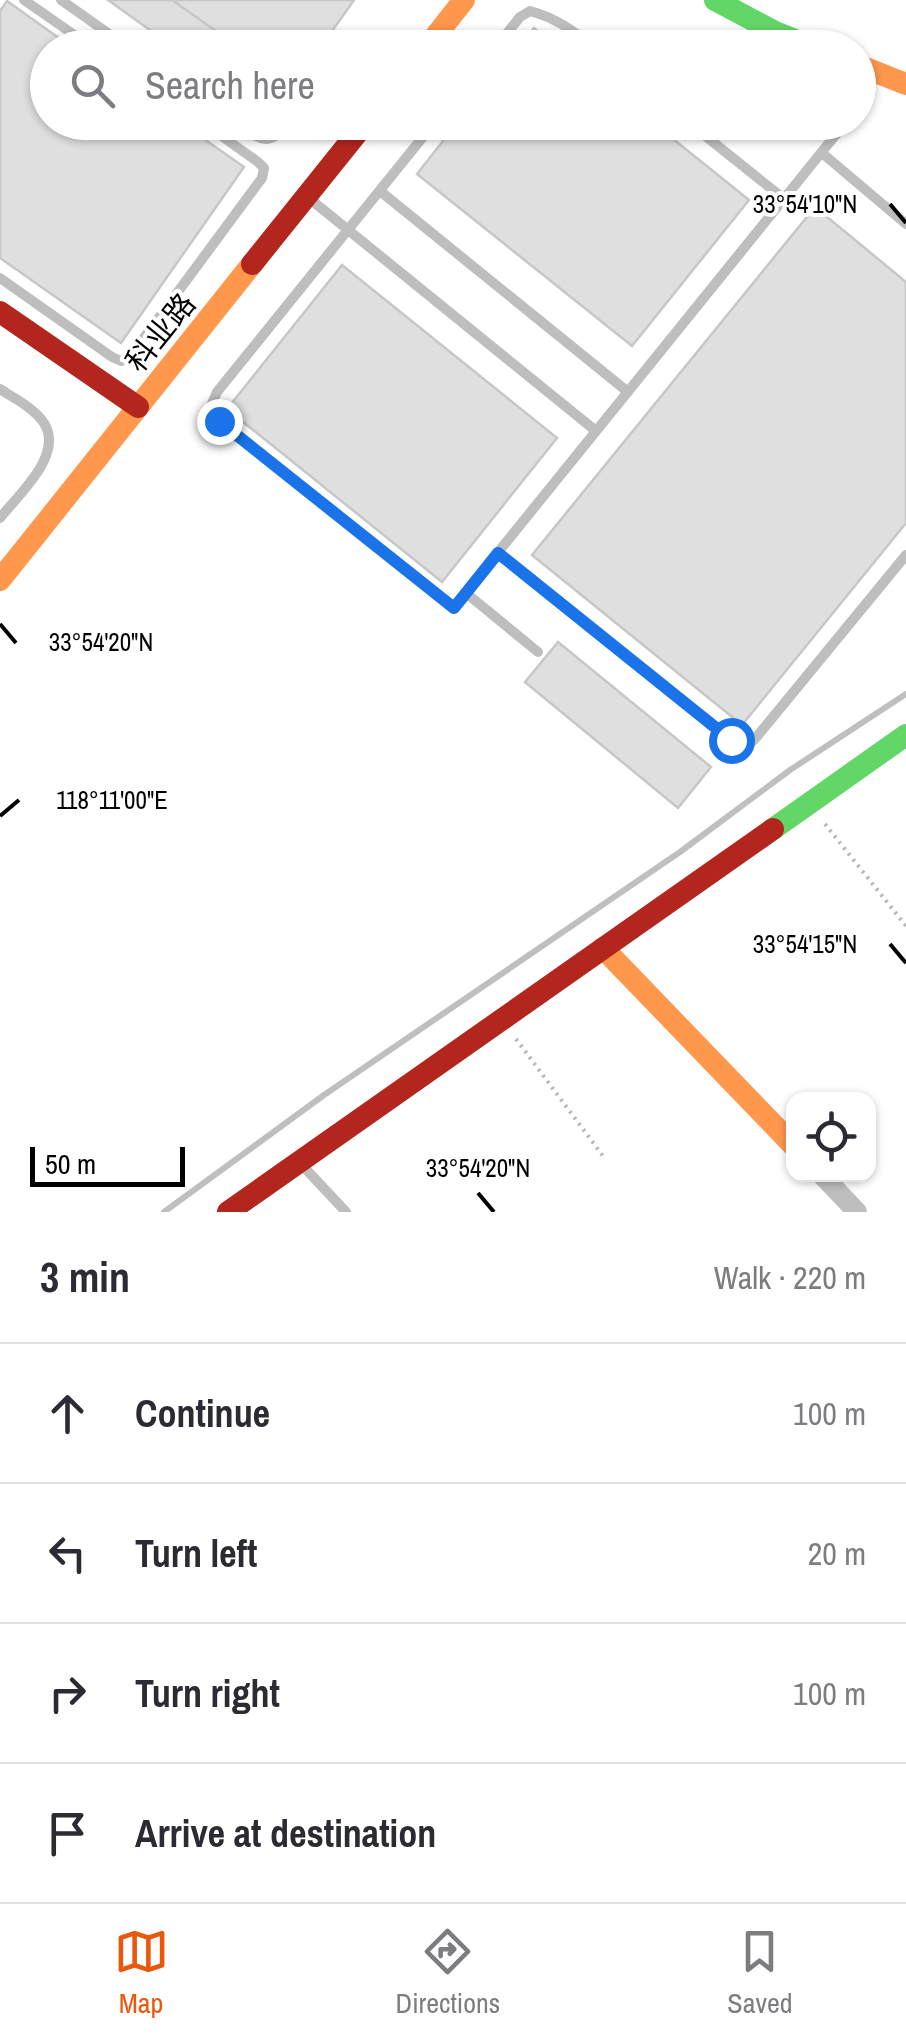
<!DOCTYPE html>
<meta charset="utf-8">
<style>
:root{--surface:#fff;--page:#f2f2f3;--text:#2b2b33;--muted:#7c7c81;--line:#e1e1e2;--accent:#ea580c}
body{margin:0;font-family:"Archivo Narrow","Noto Sans SC",sans-serif;background:var(--page);color:var(--text)}
.controls{position:absolute;right:30px;bottom:30px;display:grid;overflow:hidden;border-radius:20px;box-shadow:0 2px 8px #0004}
.controls button{width:90px;height:90px;display:grid;place-items:center;padding:0;border:0;border-bottom:2px solid var(--line);background:var(--surface);color:var(--text);font:50px sans-serif}
.scale{position:absolute;left:30px;bottom:25px;width:155px;box-sizing:border-box;padding-left:10px;border:5px solid #000;border-top:0;font-size:28px;line-height:35px;white-space:nowrap;color:#000;-webkit-text-stroke:8px #fff;paint-order:stroke}
.stop{position:absolute;width:30px;height:30px;margin:-22px;border:8px solid #1a73e8;border-radius:50%;background:#fff}
.stop.end{background:#1a73e8;border-color:#fff;box-shadow:0 2px 10px #0008}
.list{margin:0;padding:0;list-style:none}
h2{display:flex;justify-content:space-between;align-items:center;height:130px;margin:0;padding:0 40px;font-size:42px}
h2 small{font-size:32px;font-weight:400;color:var(--muted)}
.list li{display:grid;grid-template-columns:65px 1fr auto;gap:30px;align-items:center;box-sizing:border-box;height:140px;padding:0 40px;border-top:2px solid var(--line)}
.list b{display:block;font-size:38px;white-space:nowrap}
.list em{font-size:32px;font-style:normal;color:var(--muted)}
.icon{flex:none;width:55px;height:55px;fill:none;stroke:currentColor;stroke-width:2;stroke-linecap:round;stroke-linejoin:round}
.map{position:relative;flex:none;width:906px;height:1212px;overflow:hidden}
.search{position:absolute;background:var(--surface);box-shadow:0 2px 8px #0004;left:30px;right:30px;top:30px;height:110px;display:flex;align-items:center;gap:25px;box-sizing:border-box;padding:0 35px;border-radius:55px;color:var(--muted);font-size:38px}
.sheet{height:690px;background:var(--surface)}
nav{display:flex;justify-content:space-around;align-items:center;box-sizing:border-box;height:140px;border-top:2px solid var(--line);background:var(--surface);font-size:28px;color:var(--muted)}
nav a{display:grid;justify-items:center;gap:5px}
nav .on{color:var(--accent)}
.map>svg:first-child{display:block}
</style>
<div class="map">
<svg width="906" height="1212" viewBox="0 0 906 1212">
<rect width="100%" height="100%" fill="#fff"/>
<g fill="none" stroke-linecap="round" stroke-linejoin="round">
<!-- stream -->
<path stroke="#bfbfbf" stroke-width="6" d="M164 1212 324 1095 680 852 790 770 906 694"/>
</g>
<!-- building -->
<path fill="#dfdfdf" stroke="#c7c7c7" stroke-width="2.5" d="M108 0H172L240 48H175Z
M172 0H354L320 48H240Z
M7 1 73 48H48V122H180L244 167 121 343 0 258V11Z
M534 28 559 48H518Z
M458 122H652L749 200 632 346 417 174Z
M815 207 906 282V523L742 725 532 555Z
M342 265 557 438 442 582 227 409Z
M558 642 711 767 678 808 525 682Z"/>
<g fill="none" stroke-linecap="round" stroke-linejoin="round">
<!-- path -->
<path stroke="#b9b9b9" stroke-width="4" stroke-dasharray="2.5 5" stroke-linecap="butt" d="M825 824 906 926
M516 1039 603 1156"/>
<!-- lane -->
<path stroke="#bebebe" stroke-width="10" d="M24 0 93 48
M61 0 129 48
M344 48 347 43
M495 48 520 17 530 11C556 18 574 31 595 48
M858 97 868 75
M235 122C259 139 268 150 290 122
M435 122 217 392 211 406 219 421 453 608 846 122
M688 122 784 199
M822 153 906 224
M380 191 628 392
M310 199 596 431
M0 278 112 357 121 361 129 358 262 178 264 168 258 162 202 122
M0 389C15 399 34 408 44 423 64 455 19 494 0 518
M498 553 731 740 743 747 754 740 906 555
M466 593 538 652
M302 1165 346 1212"/>
<!-- street -->
<path stroke="#bebebe" stroke-width="20" d="M821 1174 857 1212"/>
<!-- fast -->
<path stroke="#63d668" stroke-width="22" d="M715 0 775 32 815 48
M773 829 906 735"/>
<!-- slow -->
<path stroke="#ff974d" stroke-width="22" d="M426 48 464 0
M858 65 906 84
M0 580 252 264
M603 948 794 1146"/>
<!-- jam -->
<path stroke="#b3261e" stroke-width="22" d="M252 264 366 122
M0 312 138 407
M228 1212 773 829"/>
</g>
<g fill="none" stroke-linecap="round" stroke-linejoin="round">
<!-- route -->
<path stroke="#1a73e8" stroke-width="12" d="M219 421 454 608 498 553 731 740"/>
</g>
<!-- ticks -->
<path fill="none" stroke="#000" stroke-width="4" d="M890 204 906 223M0 624 16 643M0 816 19 800M890 944 906 963M478 1193 494 1212"/>
<g text-anchor="middle" dominant-baseline="central" stroke-width="8" stroke-linejoin="round" paint-order="stroke">
<!-- street labels -->
<g font-size="30" fill="#000" stroke="#fff">
<text transform="translate(160 332) rotate(-51)">科业路</text>
</g>
</g>
<g font-size="25" text-anchor="middle" fill="#000" stroke="#fff" stroke-width="8" stroke-linejoin="round" paint-order="stroke">
<text x="805" y="213">33°54'10"N</text>
<text x="101" y="651">33°54'20"N</text>
<text x="112" y="809">118°11'00"E</text>
<text x="805" y="953">33°54'15"N</text>
<text x="478" y="1177">33°54'20"N</text>
</g>
</svg>
<div class="controls">
<button><svg class="icon" aria-label="locate" viewBox="0 0 24 24"><circle cx="12" cy="12" r="6"/><path d="M12 2v4M12 18v4M2 12h4M18 12h4"/></svg></button>
</div>
<div class="scale">50 m</div>
<div class="stop" style="left:731px;top:740px"></div>
<div class="stop end" style="left:219px;top:421px"></div>
<div class="search"><svg class="icon" aria-label="search" viewBox="0 0 24 24"><circle cx="10" cy="10" r="6"/><path d="M15 15l6 6"/></svg>Search here</div>
</div>
<section class="sheet">
<h2>3 min<small>Walk · 220 m</small></h2>
<ul class="list">
<li><svg class="icon" aria-label="ahead" viewBox="0 0 24 24"><path d="M12 20V5M6 11l6-6 6 6"/></svg><div><b>Continue</b></div><em>100 m</em></li>
<li><svg class="icon" aria-label="left" viewBox="0 0 24 24"><path d="M17 20v-9H6M10 6l-5 5 5 5"/></svg><div><b>Turn left</b></div><em>20 m</em></li>
<li><svg class="icon" aria-label="right" viewBox="0 0 24 24"><path d="M7 20v-9h11M14 6l5 5-5 5"/></svg><div><b>Turn right</b></div><em>100 m</em></li>
<li><svg class="icon" aria-label="arrive" viewBox="0 0 24 24"><path d="M6 21V4h12l-3 4 3 4H6"/></svg><div><b>Arrive at destination</b></div></li>
</ul>
</section>
<nav>
<a class="on"><svg class="icon" aria-label="map" viewBox="0 0 24 24"><path d="M3 6l6-2 6 2 6-2v14l-6 2-6-2-6 2zM9 4v14M15 6v14"/></svg>Map</a>
<a><svg class="icon" aria-label="directions" viewBox="0 0 24 24"><path d="M12 3l9 9-9 9-9-9zM9 14v-3h6M13 9l2 2-2 2"/></svg>Directions</a>
<a><svg class="icon" aria-label="saved" viewBox="0 0 24 24"><path d="M7 4h10v16l-5-4-5 4z"/></svg>Saved</a>
</nav>
